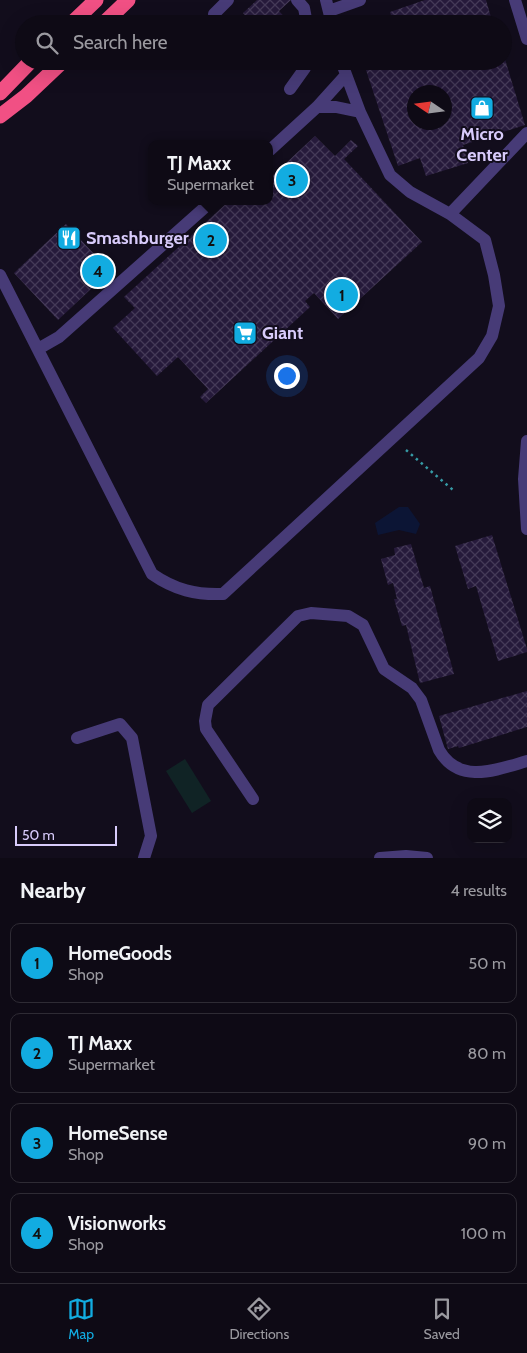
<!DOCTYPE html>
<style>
:root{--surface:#0e0a15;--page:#17131e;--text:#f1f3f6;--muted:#9b9aa0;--line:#2e2b34;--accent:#12ace1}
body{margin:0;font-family:Cabin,sans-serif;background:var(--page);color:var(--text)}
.controls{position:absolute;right:15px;bottom:15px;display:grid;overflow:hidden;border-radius:10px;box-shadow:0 5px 20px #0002}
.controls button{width:45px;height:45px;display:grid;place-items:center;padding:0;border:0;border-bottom:1px solid var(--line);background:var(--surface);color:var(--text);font:25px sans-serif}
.compass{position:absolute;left:407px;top:85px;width:45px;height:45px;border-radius:50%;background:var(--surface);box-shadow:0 5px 20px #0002;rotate:283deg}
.scale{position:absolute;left:15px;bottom:12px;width:102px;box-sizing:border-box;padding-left:5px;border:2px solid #d8cbfb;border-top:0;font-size:14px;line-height:18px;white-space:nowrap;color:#d8cbfb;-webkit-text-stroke:4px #120d1c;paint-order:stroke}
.you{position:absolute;left:286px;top:375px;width:18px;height:18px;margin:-12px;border:4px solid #fff;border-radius:50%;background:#1a73e8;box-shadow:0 0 0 8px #1a73e833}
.badge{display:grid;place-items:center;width:32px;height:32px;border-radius:50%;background:var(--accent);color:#111;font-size:16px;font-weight:700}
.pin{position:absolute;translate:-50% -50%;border:2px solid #fff;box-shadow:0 1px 5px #0006}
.popup{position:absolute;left:148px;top:140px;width:125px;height:65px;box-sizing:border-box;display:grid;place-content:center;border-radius:10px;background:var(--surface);filter:drop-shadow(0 1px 4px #0005);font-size:16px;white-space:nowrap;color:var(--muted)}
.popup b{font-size:19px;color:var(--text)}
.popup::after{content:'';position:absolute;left:50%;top:100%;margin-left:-10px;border:10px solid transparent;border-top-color:var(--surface)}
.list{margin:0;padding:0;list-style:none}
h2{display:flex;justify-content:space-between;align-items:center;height:65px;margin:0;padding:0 20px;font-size:21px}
h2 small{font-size:16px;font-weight:400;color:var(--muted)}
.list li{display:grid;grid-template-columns:32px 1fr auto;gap:15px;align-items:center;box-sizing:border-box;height:80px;margin:0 10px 10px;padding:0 10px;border:1px solid var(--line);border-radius:10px}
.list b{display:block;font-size:19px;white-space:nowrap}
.list p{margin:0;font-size:16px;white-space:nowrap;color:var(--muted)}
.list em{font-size:16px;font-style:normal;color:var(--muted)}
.icon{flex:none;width:28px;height:28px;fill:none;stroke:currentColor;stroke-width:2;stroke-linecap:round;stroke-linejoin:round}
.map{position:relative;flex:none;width:527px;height:858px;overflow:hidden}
.search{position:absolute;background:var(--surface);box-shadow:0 5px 20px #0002;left:15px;right:15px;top:15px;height:55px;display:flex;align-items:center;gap:12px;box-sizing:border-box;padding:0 18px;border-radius:28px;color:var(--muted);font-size:19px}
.sheet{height:425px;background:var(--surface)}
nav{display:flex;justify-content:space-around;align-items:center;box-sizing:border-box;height:70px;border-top:1px solid var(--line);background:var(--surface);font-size:14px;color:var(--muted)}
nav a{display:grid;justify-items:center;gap:2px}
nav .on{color:var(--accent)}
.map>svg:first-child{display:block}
</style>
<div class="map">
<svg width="527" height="858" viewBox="0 0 527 858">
<defs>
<pattern id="building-cross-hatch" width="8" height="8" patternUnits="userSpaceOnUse" patternTransform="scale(1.25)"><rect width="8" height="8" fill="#261a3b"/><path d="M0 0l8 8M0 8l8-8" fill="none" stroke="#453a58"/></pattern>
</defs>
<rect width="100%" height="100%" fill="#120d1c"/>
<!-- green -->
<path fill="#102325" d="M185 759 211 801 192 813 166 771Z"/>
<!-- water -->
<path fill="#0c1535" d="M399 507H408L420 524 416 534 399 530 378 535 375 523Z"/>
<!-- building -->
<path fill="url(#building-cross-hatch)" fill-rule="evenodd" d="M257 0H291L279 11 291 24H253L243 13Z
M425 0H486L493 24H377L392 19 390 12Z
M504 56 525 125 463 145 468 163 426 176 420 158 398 166 363 61H503ZM414 92H444V122H414Z
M315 136 335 156 351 140 358 146 344 159 422 242 338 319 314 293 305 301 310 307 206 403 200 397 208 389 178 357 157 376 113 328 135 308 124 297 229 201H270V178Z
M66 224 110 271 58 320 14 273Z
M492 535 527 649V652L498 661 476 586 468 589 455 546Z
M411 544 424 588 430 586 454 674 420 683 406 625 402 626 394 599H397L393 583 388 585 381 559 395 555 394 548Z
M527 691V727L459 748 458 746 448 749 439 716Z"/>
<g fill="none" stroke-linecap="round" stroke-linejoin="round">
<!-- path -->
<path stroke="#369aa5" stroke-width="2.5" stroke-dasharray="2.5 4" stroke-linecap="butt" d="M406 450 453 490"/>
<!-- minor -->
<path stroke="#473b77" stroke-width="12" d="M297 0 304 8 307 24
M326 0 332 24
M515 0 527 39
M329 11 360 0
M214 14 228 0
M290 89 305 68 308 61
M317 107H336L360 112
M270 150 317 107 345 76
M450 214 527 133
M0 275 152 574C175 590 196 595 223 594L479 358 492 336 499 306 494 275 485 240 450 214 410 192 390 175 360 112 341 61
M38 349 59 337 212 201
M527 441 524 479 527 529
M77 738 120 724 132 738 151 836 144 858
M253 799 206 729 205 721 208 705 298 616 311 613 348 616 363 625 384 669 412 688 421 700 439 750C459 785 496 770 527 761
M380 858 406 856 427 858"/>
<!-- highway -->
<path stroke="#f15084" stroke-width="15" d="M71 24 96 0
M103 24 128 0
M0 93 31 61
M0 116 26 96 63 61"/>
</g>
<!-- icons -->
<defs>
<g id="shop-square" transform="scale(1.25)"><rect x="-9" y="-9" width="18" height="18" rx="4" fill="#12ace1" stroke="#120d1c"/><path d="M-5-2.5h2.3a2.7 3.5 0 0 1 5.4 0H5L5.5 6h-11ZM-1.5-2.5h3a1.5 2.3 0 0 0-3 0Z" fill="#fff"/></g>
<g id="restaurant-square" transform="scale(1.25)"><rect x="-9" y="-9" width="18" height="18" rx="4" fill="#12ace1" stroke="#120d1c"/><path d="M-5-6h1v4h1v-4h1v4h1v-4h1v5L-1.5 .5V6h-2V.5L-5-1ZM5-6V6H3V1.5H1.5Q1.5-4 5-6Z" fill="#fff"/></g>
<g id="supermarket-square" transform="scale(1.25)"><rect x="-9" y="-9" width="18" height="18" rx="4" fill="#12ace1" stroke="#120d1c"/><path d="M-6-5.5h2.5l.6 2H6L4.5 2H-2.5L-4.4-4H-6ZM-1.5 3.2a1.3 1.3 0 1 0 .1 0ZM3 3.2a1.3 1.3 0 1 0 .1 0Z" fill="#fff"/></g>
</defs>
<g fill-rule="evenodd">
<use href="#shop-square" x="482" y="108"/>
<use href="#restaurant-square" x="69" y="238"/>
<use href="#supermarket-square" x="245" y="333"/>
</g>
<g text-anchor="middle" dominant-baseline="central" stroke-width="4" stroke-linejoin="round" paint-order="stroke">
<!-- poi labels -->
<g font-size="18" font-weight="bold" fill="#d8cbfb" stroke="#120d1c" text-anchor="start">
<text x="482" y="134" text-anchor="middle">Micro<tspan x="482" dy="21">Center</tspan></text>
<text x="86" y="238">Smashburger</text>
<text x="262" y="333">Giant</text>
</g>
</g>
</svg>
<div class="controls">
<button><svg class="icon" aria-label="layers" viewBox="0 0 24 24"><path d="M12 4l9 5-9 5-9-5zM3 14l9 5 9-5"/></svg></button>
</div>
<svg class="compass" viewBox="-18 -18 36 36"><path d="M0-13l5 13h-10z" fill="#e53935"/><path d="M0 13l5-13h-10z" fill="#9b9aa0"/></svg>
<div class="scale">50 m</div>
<div class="you"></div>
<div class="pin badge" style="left:342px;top:295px">1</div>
<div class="pin badge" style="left:211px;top:240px">2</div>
<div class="popup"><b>TJ Maxx</b>Supermarket</div>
<div class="pin badge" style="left:292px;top:180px">3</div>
<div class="pin badge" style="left:98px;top:271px">4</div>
<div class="search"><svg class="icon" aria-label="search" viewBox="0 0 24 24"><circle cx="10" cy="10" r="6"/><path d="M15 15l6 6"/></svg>Search here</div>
</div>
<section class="sheet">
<h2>Nearby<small>4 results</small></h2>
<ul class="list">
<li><span class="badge">1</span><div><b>HomeGoods</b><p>Shop</p></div><em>50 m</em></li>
<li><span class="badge">2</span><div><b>TJ Maxx</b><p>Supermarket</p></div><em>80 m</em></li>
<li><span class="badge">3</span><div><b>HomeSense</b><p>Shop</p></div><em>90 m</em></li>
<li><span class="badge">4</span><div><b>Visionworks</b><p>Shop</p></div><em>100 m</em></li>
</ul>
</section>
<nav>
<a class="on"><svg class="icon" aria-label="map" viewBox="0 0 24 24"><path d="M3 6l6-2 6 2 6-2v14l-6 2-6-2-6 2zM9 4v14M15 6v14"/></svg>Map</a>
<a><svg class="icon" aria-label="directions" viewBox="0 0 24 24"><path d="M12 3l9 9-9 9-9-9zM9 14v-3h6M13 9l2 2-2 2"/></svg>Directions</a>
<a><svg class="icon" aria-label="saved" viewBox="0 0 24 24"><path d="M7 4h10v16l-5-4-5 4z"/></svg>Saved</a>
</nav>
